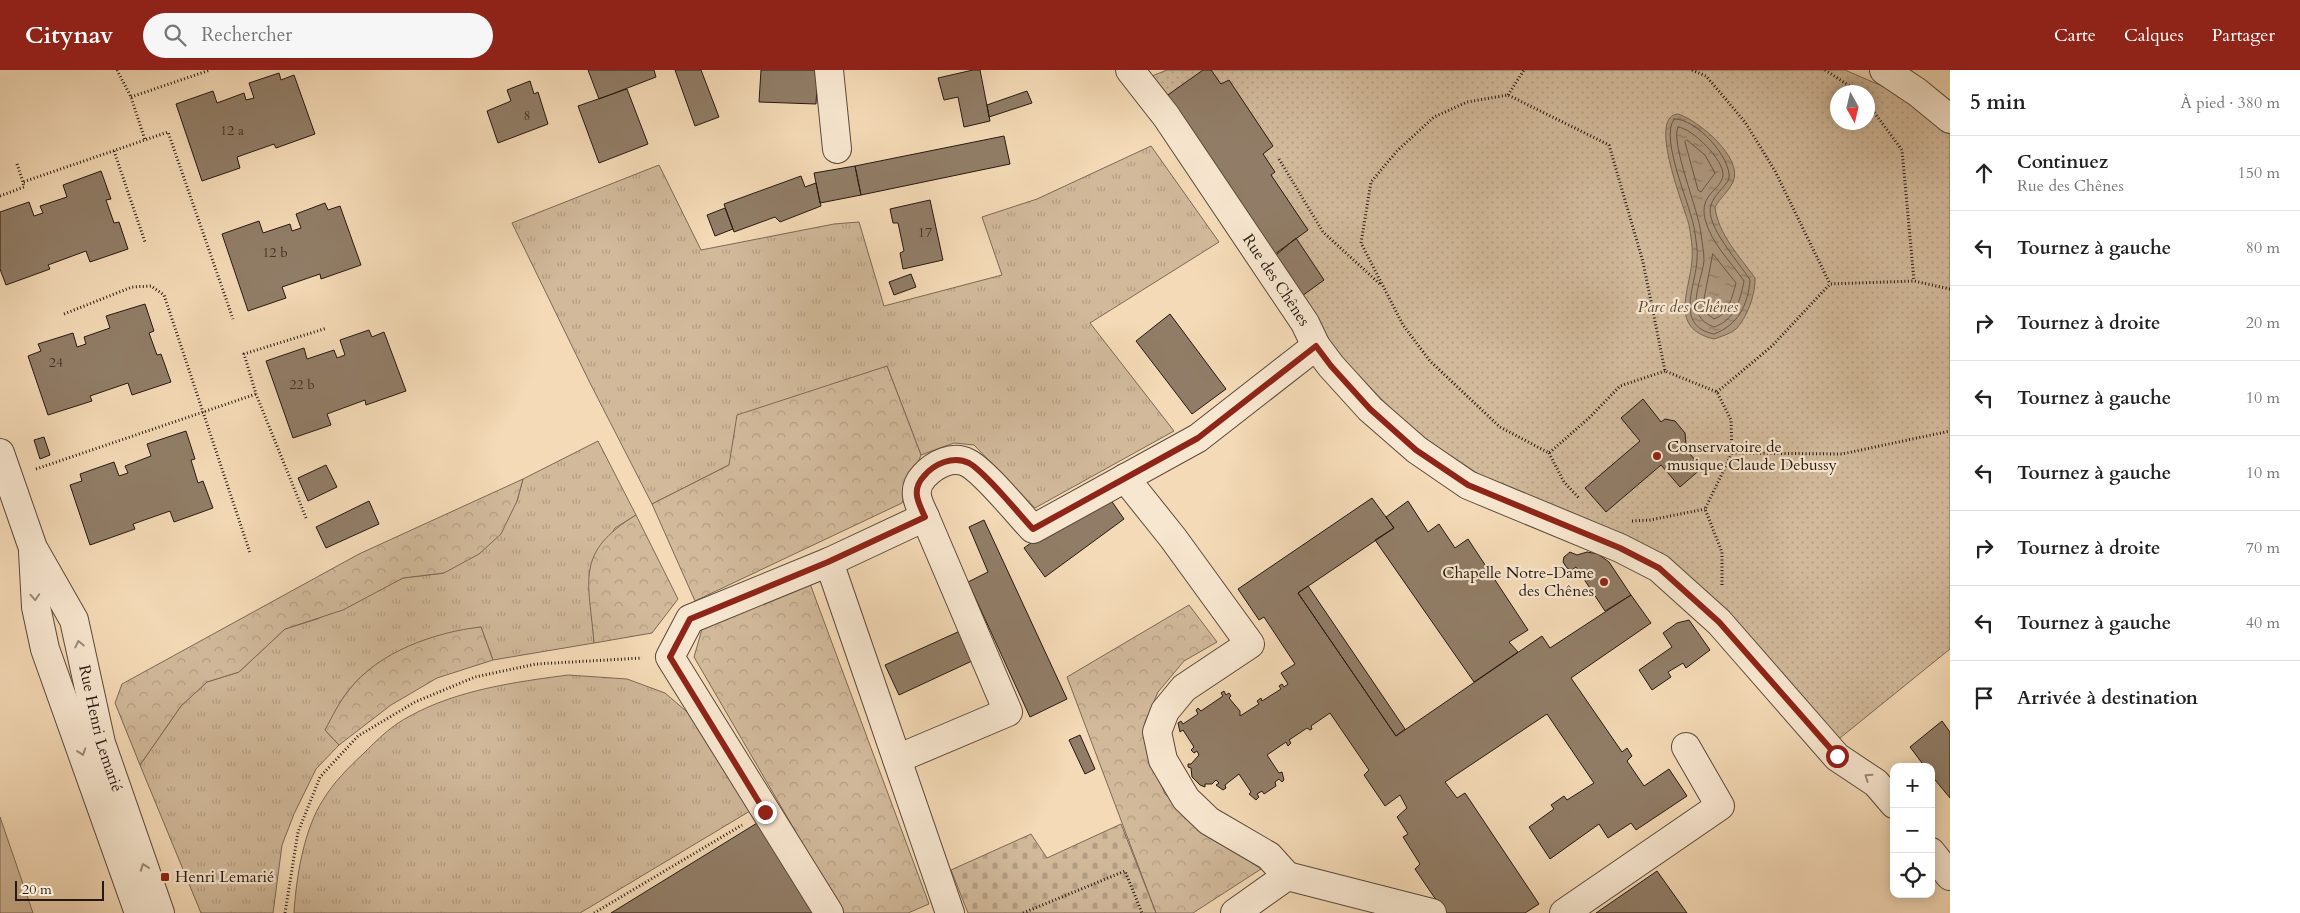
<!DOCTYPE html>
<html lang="fr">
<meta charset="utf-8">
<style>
:root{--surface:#fff;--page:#f6f6f6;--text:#222;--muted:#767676;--line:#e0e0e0;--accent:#8f2418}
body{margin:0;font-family:Cardo,serif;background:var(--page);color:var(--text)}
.controls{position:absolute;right:15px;bottom:15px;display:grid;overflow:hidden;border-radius:10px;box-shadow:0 2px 12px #0003}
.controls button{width:45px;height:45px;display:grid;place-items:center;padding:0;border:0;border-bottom:1px solid var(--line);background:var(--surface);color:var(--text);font:25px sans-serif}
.compass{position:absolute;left:1830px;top:15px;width:45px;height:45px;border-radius:50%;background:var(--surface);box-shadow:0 2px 12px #0003;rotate:172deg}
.scale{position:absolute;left:15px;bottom:12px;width:89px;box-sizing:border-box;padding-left:5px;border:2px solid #261911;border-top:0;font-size:14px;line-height:18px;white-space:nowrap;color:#261911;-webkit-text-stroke:4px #f8e7d0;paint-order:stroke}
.stop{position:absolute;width:15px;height:15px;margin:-11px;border:4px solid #8f2418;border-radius:50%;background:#fff}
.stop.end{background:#8f2418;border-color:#fff;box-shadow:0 1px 5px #0008}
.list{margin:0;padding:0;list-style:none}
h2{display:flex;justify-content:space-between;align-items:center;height:65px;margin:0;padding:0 20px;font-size:21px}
h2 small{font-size:16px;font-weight:400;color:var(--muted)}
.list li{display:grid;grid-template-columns:32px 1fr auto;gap:15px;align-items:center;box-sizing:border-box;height:75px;padding:0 20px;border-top:1px solid var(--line)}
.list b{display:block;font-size:19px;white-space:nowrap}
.list p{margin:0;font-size:16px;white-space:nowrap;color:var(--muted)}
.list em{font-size:16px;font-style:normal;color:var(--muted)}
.icon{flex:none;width:28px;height:28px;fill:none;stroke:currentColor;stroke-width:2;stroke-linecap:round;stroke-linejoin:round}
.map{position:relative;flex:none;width:1950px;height:843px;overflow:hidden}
header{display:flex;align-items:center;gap:30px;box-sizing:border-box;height:70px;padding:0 25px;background:var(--accent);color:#fff}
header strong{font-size:24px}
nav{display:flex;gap:28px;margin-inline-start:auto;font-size:18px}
.search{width:350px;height:45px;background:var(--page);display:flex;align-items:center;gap:12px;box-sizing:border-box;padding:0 18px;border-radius:28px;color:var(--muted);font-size:19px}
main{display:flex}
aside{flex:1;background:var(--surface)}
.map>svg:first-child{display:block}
</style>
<header>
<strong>Citynav</strong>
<div class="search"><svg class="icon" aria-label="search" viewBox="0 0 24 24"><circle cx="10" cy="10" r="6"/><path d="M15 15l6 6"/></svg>Rechercher</div>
<nav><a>Carte</a><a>Calques</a><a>Partager</a></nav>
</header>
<main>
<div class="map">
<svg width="1950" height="843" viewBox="0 0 1950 843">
<defs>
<pattern id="grass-tufts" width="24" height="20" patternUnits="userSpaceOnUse" patternTransform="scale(1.25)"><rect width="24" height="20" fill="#d1b99a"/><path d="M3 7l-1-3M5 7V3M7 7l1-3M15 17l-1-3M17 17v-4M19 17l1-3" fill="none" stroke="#b39e84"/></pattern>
<pattern id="forest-crowns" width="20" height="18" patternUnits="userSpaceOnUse" patternTransform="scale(1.25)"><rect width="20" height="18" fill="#d1b99a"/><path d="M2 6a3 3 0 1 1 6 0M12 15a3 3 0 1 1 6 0" fill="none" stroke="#b39e84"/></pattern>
<pattern id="cemetery-stones" width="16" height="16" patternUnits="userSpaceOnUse" patternTransform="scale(1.25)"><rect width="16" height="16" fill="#d1b99a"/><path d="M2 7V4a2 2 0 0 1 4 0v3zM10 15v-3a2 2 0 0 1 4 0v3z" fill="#b39e84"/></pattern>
<pattern id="park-dots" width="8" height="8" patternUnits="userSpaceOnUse" patternTransform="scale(1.25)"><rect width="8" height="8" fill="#d1b99a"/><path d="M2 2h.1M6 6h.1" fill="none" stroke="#b39e84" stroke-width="1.8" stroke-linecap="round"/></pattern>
<pattern id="water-ripples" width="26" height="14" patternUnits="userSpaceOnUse" patternTransform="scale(1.25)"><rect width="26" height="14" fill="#ae987e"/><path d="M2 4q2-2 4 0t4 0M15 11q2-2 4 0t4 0" fill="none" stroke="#8d7b66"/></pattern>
</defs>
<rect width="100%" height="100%" fill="#f4dab6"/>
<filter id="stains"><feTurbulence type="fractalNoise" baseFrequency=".004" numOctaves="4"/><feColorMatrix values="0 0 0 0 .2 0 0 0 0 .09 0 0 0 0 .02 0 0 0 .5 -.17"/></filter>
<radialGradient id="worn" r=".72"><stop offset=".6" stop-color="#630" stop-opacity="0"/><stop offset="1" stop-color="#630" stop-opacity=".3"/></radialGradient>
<!-- grass -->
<path fill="url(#grass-tufts)" stroke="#7c6956" d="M1151 76 1219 172 1090 253 1174 361 1035 438 974 375 954 373 921 385 887 296 729 395 652 434 589 311 512 153 659 95 701 180 834 154 859 152 884 236 1002 205 982 147 1037 129Z
M598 371 636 445 615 458 589 501 594 573 493 590 481 557C434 570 380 579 349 620 339 632 333 647 325 660L339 675 316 699 294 744 282 775 273 843H201L140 695 181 636 207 612 239 602 285 559 317 549 403 508 444 503 517 431 523 409Z
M568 605 627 609 665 623 693 647 750 741 580 843H294C296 808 304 759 323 730 333 713 349 697 363 684 377 670 392 655 410 646 457 620 515 612 568 605Z"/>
<!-- forest -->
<path fill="url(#forest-crowns)" stroke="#7c6956" d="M887 296 921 385 902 433 695 531 652 434 729 395 737 345Z
M523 409 517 431 501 464 479 484 444 503 403 508 343 540 285 559 239 602 207 612 181 636 140 695 115 633 122 614 359 484Z
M636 445 678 529 652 563 594 573C589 510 574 483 636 445Z
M809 511 929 834 908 843H843L694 587 702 559Z
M1189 535 1217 572 1184 591 1158 622 1145 652 1150 688 1165 724 1191 750 1261 799 1193 843H1156L1067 607Z
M481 557 493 590 437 608 391 635 339 675 325 660C332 647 339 632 349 620 378 582 435 562 481 557Z"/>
<!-- cemetery -->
<path fill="url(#cemetery-stones)" stroke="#7c6956" d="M1121 754 1156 843H968L951 800 1031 764 1047 788Z"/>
<!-- park -->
<path fill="url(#park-dots)" stroke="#7c6956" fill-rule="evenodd" d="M1167 0H1845L1905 26 1950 64V579L1835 672 1720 538 1663 484 1483 407 1409 358 1314 258 1147 8ZM1838 22H1868V52H1838Z"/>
<!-- garden -->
<path fill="#d1b99a" stroke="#7c6956" d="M0 747 33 843H0Z"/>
<!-- water -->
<path fill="url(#water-ripples)" stroke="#786552" d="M1678 44C1698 50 1744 88 1733 112 1729 121 1720 128 1715 137 1718 164 1740 187 1755 208 1756 223 1747 248 1736 259 1730 264 1722 266 1714 269 1668 258 1690 221 1692 190 1693 179 1691 166 1689 155 1684 136 1647 46 1678 44Z"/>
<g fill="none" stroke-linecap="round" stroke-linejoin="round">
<!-- shore -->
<path stroke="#6a5848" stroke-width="1" d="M1674 49C1696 48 1732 88 1729 109 1724 118 1714 125 1711 135 1704 155 1740 193 1750 210 1748 235 1738 255 1714 264 1674 256 1696 215 1697 190 1698 181 1696 172 1695 163 1692 137 1659 70 1674 49Z
M1678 57C1692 58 1724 90 1723 105 1722 120 1699 123 1705 149 1711 173 1731 192 1744 211 1740 231 1735 250 1714 257 1683 246 1701 214 1704 191 1704 182 1702 172 1701 164 1699 141 1670 73 1678 57Z
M1687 70 1705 85 1715 103 1701 122 1698 120 1685 72Z
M1713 184 1736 213C1732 227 1729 244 1714 249L1705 242 1703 235Z"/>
</g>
<!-- building -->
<path fill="#917d67" stroke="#261911" d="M588 0H654L656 7 599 29Z
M675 0H701L719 47 695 56Z
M761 0H818L816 34 759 32Z
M973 0H980L990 51 964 57 958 27 944 30 938 8Z
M1203 0H1211L1221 14 1229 10 1273 76 1263 84 1275 102 1271 105 1308 160 1275 184 1165 27Z
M279 3 281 10 294 5 315 64 276 78 274 74 237 87 240 98 202 111 176 34 213 21 217 33 244 23 246 30 254 28 249 13Z
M530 11 534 24 538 22 548 54 498 73 487 41 511 31 507 20Z
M627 19 648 74 599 93 578 36Z
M1027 21 1032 33 989 47 987 35Z
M1004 66 1010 94 861 125 855 96Z
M855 96 861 125 820 133 814 103Z
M101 101 111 129 106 130 114 153 119 152 128 179 90 192 86 181 48 195 50 199 6 215 0 199V142L29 132 34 146 43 143 40 136 67 127 63 115Z
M801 106 805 117 816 113 821 136 780 152 775 147 734 162 724 134Z
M930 130 943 190 903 199 900 183 904 181 898 153H893L890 139Z
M325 133 328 140 340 136 361 195 321 209 320 204 282 217 286 228 248 241 222 164 259 151 263 163 290 154 292 161 301 158 296 144Z
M725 138 733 159 715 166 707 145Z
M1296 168 1324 210 1302 226 1276 185Z
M911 204 916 217 894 225 889 212Z
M145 234 154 261 149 263 157 285 161 284 171 312 132 325 128 313 90 326 92 331 48 345 28 286 41 281 38 274 73 263 77 277 86 274 84 267 110 258 106 246Z
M1170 244 1226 319 1192 344 1136 271Z
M369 260 372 267 384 262 406 321 366 335 365 330 327 344 331 355 293 368 266 291 304 278 307 289 334 280 337 288 345 285 340 270Z
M1643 329 1661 352 1665 349 1675 351 1685 363 1686 374 1684 377 1702 398 1680 417 1661 395 1606 442 1585 418 1640 371 1621 348Z
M186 361 195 389 191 390 198 413 203 411 213 438 174 452 170 441 133 454 135 459 90 475 70 415 82 411 80 404 114 392 119 406 128 403 125 396 151 386 147 374Z
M44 367 50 385 40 389 34 370Z
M326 395 337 417 308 431 298 408Z
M1108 426 1124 449 1045 507 1024 478 1066 447Z
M1372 428 1394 458 1298 523 1396 666 1542 566 1550 578 1631 525 1651 553 1571 608 1622 682 1627 678 1632 686 1627 691 1644 716 1669 699 1687 726 1636 760 1631 753 1608 768 1599 754 1550 789 1529 757 1554 739 1551 735 1564 726 1567 730 1594 713 1547 644 1445 712 1457 728 1465 723 1539 834 1525 843H1445L1415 799 1420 794 1403 767 1408 764 1397 747 1407 738 1400 725 1385 736 1364 705 1369 700 1330 643 1311 656 1312 659 1310 660 1307 658 1289 670 1291 673 1288 676 1286 672 1267 685 1279 703 1282 702 1284 710 1282 712 1279 709 1275 712 1276 716 1264 724 1262 721 1257 724 1259 727 1256 730 1249 724 1251 722 1239 704 1225 715 1226 718 1223 720 1216 715 1219 713 1216 710 1212 714H1205V717L1200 715 1192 707 1191 698 1188 697V694H1191L1199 685 1197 681 1194 683 1191 680 1194 677 1183 660 1180 662 1178 653 1181 651 1183 654 1198 644 1196 640 1198 638 1201 641 1223 626 1221 623 1224 621 1226 625 1229 623 1231 626 1229 628 1240 641V646L1259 634 1257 631 1261 628 1262 631 1281 619 1279 616 1282 614 1284 617 1288 614 1281 603 1295 594 1264 547 1259 550 1238 519Z
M369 431 379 454 326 478 316 457Z
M1408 431 1428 462 1439 454 1455 478 1468 469 1528 560 1509 572 1518 582 1474 612 1375 470 1394 458 1386 447Z
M984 450 1067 629 1030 647 968 512 988 502 969 457Z
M1570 482 1577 485 1587 482 1598 484 1609 492 1631 525 1605 541 1576 497 1572 500 1567 498 1563 492 1564 487Z
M1308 516 1405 659 1396 666 1298 523Z
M1689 550 1710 580 1686 598 1683 593 1668 602 1671 607 1652 620 1639 600 1672 577 1663 563 1677 553Z
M960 561 972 591 899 625 885 595Z
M1942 651 1950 662V728L1931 705V697H1925L1910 677Z
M1080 665 1095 699 1085 704 1069 670Z
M762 750 818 843H611Z
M1657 801 1687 843H1596Z"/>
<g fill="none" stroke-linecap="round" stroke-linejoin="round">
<!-- minor casing -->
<g stroke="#5a493a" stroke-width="30">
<g id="minor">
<path d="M829 0 837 79"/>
<path id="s1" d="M1130 0 1166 46 1305 253 1316 276 1331 296 1370 339 1417 380 1468 415 1620 478 1659 498 1719 552 1837 687 1876 713 1894 734"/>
<path d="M1884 0 1917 22 1950 49"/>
<path id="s2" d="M0 383 33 478 74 550 101 673 160 843"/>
<path d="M1125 408 1173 468 1250 574 1184 618 1165 641 1157 662 1163 690 1186 729 1209 751 1269 786 1287 806"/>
<path d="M925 447C918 432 911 420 924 406 935 394 953 385 968 393 985 402 1018 443 1033 459L1198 368 1316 276"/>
<path d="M33 482 36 537 45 579 139 843"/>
<path d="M829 492 925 447 1008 642 897 689"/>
<path d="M1931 782 1950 806"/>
<path d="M829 843 670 587 690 549 829 492 950 843"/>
<path d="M1235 843 1287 806 1432 843"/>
<path d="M1564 843 1720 736 1686 677"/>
</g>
</g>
<!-- path -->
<path stroke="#261911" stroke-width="3" stroke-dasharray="1 2.5" stroke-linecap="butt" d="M117 0 131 27 145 70
M1692 0 1706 6 1745 52 1775 101 1830 214
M1825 0 1859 22
M1508 25 1524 0
M131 27 210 0
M1868 34 1902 80 1914 211
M114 81 145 172
M1279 89 1323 162 1381 215
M17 94 23 112
M0 126 24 117 23 112 168 62 233 249
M64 244 132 217 151 216 164 225 250 483
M1665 301 1620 316 1589 348 1549 383 1500 357 1430 291 1403 255 1361 173 1371 112 1397 81 1434 47 1467 32 1508 25 1609 75 1643 192 1665 301 1717 322 1731 350 1732 383 1842 384 1950 361
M1717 322 1772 276 1830 214 1914 211 1950 219
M1549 383 1564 412 1579 428
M36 399 256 324
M306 448 256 324 244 284 327 258
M1632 451 1650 450 1705 439
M1722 515V482L1705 439 1732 383
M285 843 298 762 320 707 358 666 415 632 475 607 536 594 642 588
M594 843 742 755
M1023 843 1125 801 1142 843"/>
<!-- minor -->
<use href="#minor" stroke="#f8e7d0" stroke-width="28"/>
</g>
<!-- one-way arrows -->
<defs><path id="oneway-chevron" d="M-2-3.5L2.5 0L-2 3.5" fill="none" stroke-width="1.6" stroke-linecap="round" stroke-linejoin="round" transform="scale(1.25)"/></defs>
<g stroke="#9a8a7a">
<use href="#oneway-chevron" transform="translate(35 527) rotate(87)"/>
<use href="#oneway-chevron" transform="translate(79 574) rotate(-102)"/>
<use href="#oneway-chevron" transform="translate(82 682) rotate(71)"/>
<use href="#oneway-chevron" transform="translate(1868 707) rotate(-146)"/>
<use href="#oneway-chevron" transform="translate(144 797) rotate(-110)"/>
</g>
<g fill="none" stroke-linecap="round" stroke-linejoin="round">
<!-- route -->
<path stroke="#8f2418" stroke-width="6" d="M765 742 670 587 690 549 828 492 925 447C918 432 911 420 924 406 934 394 953 385 969 393 985 402 1018 443 1033 459L1198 368 1316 276 1331 296 1370 339 1416 380 1468 415 1620 478 1659 498 1719 552 1837 686"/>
</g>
<!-- markers -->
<g fill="#8f2418" stroke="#f8e7d0" stroke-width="2">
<circle cx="1657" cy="386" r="5"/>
<circle cx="1604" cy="512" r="5"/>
<rect x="160" y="802" width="10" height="10" rx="2.5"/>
</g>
<g text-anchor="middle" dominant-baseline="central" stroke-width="4.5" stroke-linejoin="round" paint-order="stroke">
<!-- number labels -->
<g font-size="14" fill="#413226">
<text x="527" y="45">8</text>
<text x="232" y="60">12 a</text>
<text x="925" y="162">17</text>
<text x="275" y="182">12 b</text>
<text x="56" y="292">24</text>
<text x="302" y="314">22 b</text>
</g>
<!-- street labels -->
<g font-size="16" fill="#261911" stroke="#f8e7d0">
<text stroke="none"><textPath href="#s1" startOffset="256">Rue des Chênes</textPath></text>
<text stroke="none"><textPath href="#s2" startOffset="295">Rue Henri Lemarié</textPath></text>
</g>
<!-- park labels -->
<g font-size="16" font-style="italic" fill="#59493a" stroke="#f8e7d0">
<text x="1688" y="237">Parc des Chênes</text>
</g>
<!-- poi labels -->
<g font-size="16" fill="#261911" stroke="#f8e7d0" text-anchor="start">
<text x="1667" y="377">Conservatoire de<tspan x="1667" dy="18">musique Claude Debussy</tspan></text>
<text x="1594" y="503" text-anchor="end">Chapelle Notre-Dame<tspan x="1594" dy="18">des Chênes</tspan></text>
<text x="175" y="807">Henri Lemarié</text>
</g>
</g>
<rect width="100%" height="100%" filter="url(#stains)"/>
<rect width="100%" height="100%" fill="url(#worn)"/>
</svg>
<div class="controls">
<button>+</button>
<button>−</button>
<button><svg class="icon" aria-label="locate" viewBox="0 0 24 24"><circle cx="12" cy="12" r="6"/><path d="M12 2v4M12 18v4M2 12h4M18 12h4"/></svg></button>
</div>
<svg class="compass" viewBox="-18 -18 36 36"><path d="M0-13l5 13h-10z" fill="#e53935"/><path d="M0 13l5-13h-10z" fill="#767676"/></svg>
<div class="scale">20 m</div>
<div class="stop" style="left:1837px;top:686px"></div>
<div class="stop end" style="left:765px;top:742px"></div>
</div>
<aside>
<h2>5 min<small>À pied · 380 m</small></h2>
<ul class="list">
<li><svg class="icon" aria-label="ahead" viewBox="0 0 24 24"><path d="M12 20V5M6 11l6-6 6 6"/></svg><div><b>Continuez</b><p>Rue des Chênes</p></div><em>150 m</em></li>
<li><svg class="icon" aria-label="left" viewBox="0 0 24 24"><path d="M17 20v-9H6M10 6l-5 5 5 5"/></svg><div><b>Tournez à gauche</b></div><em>80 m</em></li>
<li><svg class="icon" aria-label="right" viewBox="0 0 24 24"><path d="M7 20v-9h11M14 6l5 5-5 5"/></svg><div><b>Tournez à droite</b></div><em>20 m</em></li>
<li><svg class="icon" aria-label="left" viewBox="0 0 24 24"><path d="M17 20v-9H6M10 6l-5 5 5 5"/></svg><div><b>Tournez à gauche</b></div><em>10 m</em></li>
<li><svg class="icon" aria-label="left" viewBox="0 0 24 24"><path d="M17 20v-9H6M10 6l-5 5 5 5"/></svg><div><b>Tournez à gauche</b></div><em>10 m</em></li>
<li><svg class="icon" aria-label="right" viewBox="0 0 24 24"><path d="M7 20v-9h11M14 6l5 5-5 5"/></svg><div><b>Tournez à droite</b></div><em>70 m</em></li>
<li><svg class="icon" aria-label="left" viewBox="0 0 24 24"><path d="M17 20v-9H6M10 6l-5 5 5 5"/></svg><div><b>Tournez à gauche</b></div><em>40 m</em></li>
<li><svg class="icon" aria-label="arrive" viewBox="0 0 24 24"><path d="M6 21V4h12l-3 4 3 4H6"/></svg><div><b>Arrivée à destination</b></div></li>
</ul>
</aside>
</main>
